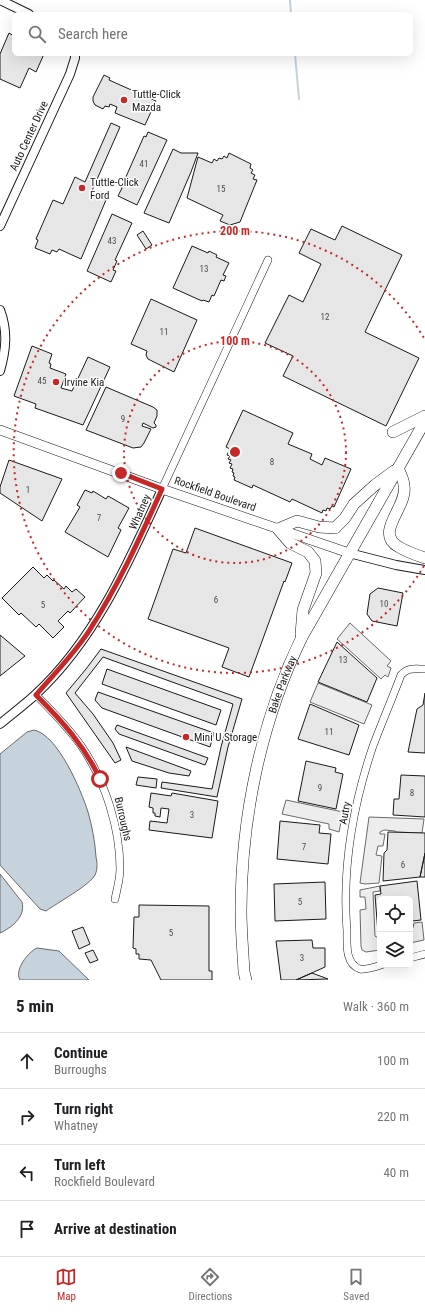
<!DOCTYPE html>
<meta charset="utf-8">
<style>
:root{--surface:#fff;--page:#f6f6f6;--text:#202124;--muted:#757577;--line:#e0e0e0;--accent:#c62828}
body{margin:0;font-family:"Roboto Condensed",sans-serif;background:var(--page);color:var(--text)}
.controls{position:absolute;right:12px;bottom:12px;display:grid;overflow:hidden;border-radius:6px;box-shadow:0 4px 16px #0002}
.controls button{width:36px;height:36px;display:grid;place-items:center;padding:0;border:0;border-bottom:1px solid var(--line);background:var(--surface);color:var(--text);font:20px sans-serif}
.stop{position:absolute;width:12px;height:12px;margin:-9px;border:3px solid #c62828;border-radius:50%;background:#fff}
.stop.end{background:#c62828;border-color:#fff;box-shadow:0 1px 4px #0008}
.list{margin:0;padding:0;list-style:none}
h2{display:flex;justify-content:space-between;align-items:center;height:52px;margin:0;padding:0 16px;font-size:17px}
h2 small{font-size:13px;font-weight:400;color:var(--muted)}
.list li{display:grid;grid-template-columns:26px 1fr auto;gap:12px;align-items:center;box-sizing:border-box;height:56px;padding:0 16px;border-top:1px solid var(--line)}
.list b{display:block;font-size:15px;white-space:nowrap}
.list p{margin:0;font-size:13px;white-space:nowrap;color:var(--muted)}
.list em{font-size:13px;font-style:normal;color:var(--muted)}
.icon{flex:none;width:22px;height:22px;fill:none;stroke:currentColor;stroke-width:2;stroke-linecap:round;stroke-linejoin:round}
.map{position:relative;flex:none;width:425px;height:980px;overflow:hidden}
.search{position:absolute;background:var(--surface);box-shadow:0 4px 16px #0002;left:12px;right:12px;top:12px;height:44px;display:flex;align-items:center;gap:10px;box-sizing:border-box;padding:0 14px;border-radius:6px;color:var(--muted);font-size:15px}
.sheet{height:276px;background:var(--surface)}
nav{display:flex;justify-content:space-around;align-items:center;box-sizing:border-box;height:56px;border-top:1px solid var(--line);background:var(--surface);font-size:11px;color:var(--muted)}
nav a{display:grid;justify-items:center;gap:2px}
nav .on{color:var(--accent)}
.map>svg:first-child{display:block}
</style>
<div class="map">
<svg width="425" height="980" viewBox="0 0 425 980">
<rect width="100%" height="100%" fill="#fff"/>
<!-- parking -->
<path fill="#ededed" stroke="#6a6a6a" d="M350 623 391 661 387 666 391 668 388 677 385 675 381 679 337 639Z
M318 683 372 705 364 724 310 702Z
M286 800 343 812 339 832 329 829V824L282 814Z
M369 817 424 819 422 833 396 832 395 831 384 830 380 832V834H385L383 846H378L376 855 382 856 379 883 365 884 360 883Z
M380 886V891L373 892 375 936 376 937 380 936V950L366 952 362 950 361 946 360 910 366 909 365 897H360V890Z
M422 922 424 940 410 943V929L413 928 414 923Z"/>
<!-- water -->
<path fill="#c6d2dc" stroke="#6a6a6a" d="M34 730C58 735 81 790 88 812 92 826 95 841 96 857 97 862 98 869 95 875 90 885 57 903 46 911L40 909 0 865V754L27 732Z
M0 874 22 902C26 917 11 928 0 933Z
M37 948 59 951 89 980H20C14 970 28 952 37 948Z"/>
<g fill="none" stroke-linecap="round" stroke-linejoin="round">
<!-- stream -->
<path stroke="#c6d2dc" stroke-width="2" d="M290 0 291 14
M295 54 299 99"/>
</g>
<!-- building -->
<path fill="#e6e6e6" stroke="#1a1a1a" d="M9 33 14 36V54H44L36 72 29 68 20 88 0 79V54Z
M104 75 110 78 109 80 156 101 145 125 115 113 117 107 110 104 109 107 105 106 103 109 95 105 93 101V97Z
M111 123 120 127 91 193 106 200 81 259 59 249 57 252 52 250 50 254 35 248 38 240 36 239 53 200 63 204 75 177 85 182Z
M148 132 167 140 137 205 118 196 122 188H121L144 136 146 137Z
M173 149 181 153H198L191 172 169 223 144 213Z
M229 153 251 164 250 168 253 170 251 173 255 175 253 179 257 180 240 222 230 225 220 221 223 215 187 198 198 157 212 163 214 159 217 161 219 158 222 159 224 156 227 158Z
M112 214 132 223 115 260 117 261 113 270 116 271 111 282 87 271Z
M342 226 402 255 365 332 419 358 386 426 283 376 293 356 265 343 289 295 303 302 321 264 299 253 311 229 335 240Z
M143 231 152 245 146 249 137 235Z
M192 246 208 253 209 251 217 255 216 257 229 263 223 275 226 276 224 281 221 280 214 296 212 295 209 302 203 300 202 301 173 288Z
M151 299 197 320 174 372 148 359 146 355 147 351 131 344Z
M32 346 52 354 49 363 51 364 50 368 66 374 61 388 72 391 88 357 110 367 83 425 35 408 36 404 14 396Z
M106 387 153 407 157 410V416L154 423 156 425V427L153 428 143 423 142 426 151 429 144 443 141 447 133 448 86 430Z
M243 410 293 433 288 444 312 454 310 459 322 465 325 458 351 469 334 507 332 506 330 509 327 508 326 511 323 510 322 513 292 499 290 502 253 485 252 488 234 480 235 477 233 476 234 473 232 472 233 469 230 468 232 464 229 463 231 460 228 459 230 456 227 455 230 449 226 447Z
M9 460 62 479 42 521 0 493V487Z
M85 490 92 493 93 491 106 499 108 496 129 508 118 528 121 530 108 557 65 532 80 507 77 505Z
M195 528 292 563 285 582 284 581 249 677 222 667 229 648 148 619 173 549 186 553Z
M33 567 44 578 47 575 53 581 54 580 64 589 66 586 72 592 76 589 85 597 70 613 68 611 58 621 64 627 53 638 39 624 36 627 21 613 19 615 2 598Z
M378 588 403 593 397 626 372 621 367 614 370 594Z
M0 635 25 656 0 676Z
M337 642 377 678 367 702 318 682Z
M101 649 242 699 228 747 217 797 161 788 162 782 212 789 221 747 233 704 103 657 75 693 93 714 113 743 121 760 115 763 66 693 86 669Z
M107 669 221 710 216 725 102 684Z
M98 692 214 733 210 747 102 708 95 700Z
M425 693V753L408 752 417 709 423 705Z
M310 704 359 725 349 755 298 739Z
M117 725 208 758 205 765 119 734 115 729Z
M126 747 191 771 189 776 169 773 132 761Z
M306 761 332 767 336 768 335 772 343 774 336 809 298 801Z
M401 775 425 776V817L393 815 394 799H399Z
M138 777 157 779 156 788 136 785Z
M151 793 171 796 172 793 218 801 212 838 149 830 150 821 167 823 169 809 161 808 160 817 155 816V813H153V808L149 807Z
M280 821 320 825 319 833 331 834 328 864 277 859Z
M388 832 425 833V853L420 877 383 881 384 853 387 850Z
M425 853V877H420Z
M417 881 421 920 412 921 413 926 410 927V899H380V933H378L375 895 381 894 380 886Z
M325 882 326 919 275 921 274 884Z
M139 905 209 906V971H212V980H161L151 960 139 959V954H136V949L133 948 134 917H139Z
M83 927 90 944 79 949 72 931Z
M312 940 313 948H325V967L296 980H281L276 941Z
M93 950 98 960 90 963 85 953Z
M312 973 328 979 296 980Z"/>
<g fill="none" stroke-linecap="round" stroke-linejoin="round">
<!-- minor casing -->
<g stroke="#1a1a1a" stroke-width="8">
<path id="minor" d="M162 489 268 260
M36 695C52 711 69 728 82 747 105 781 120 828 120 869 120 879 117 889 115 899
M410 958 425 954
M381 965C375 967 366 970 360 969 345 964 347 944 347 931 342 869 353 805 373 746 382 722 392 699 401 675 408 667 415 669 425 669"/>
</g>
<!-- tertiary casing -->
<g stroke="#1a1a1a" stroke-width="10">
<path id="tertiary" d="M0 0 29 14
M0 226 70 74 75 58V54
M0 310C8 331 6 350 0 371
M349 553 396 565 425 570
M0 724C12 714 24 705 35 695 95 640 129 562 162 489"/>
</g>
<!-- secondary casing -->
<g stroke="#1a1a1a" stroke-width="10">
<path id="secondary" d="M0 430 162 489 349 553"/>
</g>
<!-- primary casing -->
<g stroke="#1a1a1a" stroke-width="12">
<g id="primary">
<path d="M393 432 425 416"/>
<path d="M398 468C400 473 404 480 404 486 408 507 373 533 399 547 407 552 416 555 425 558"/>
<path d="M301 634 303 610 316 573 315 561 308 552 290 543 278 529 297 521 319 527 335 528 345 518 354 504 375 485 394 471"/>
<path id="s1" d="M246 980 244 972C243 952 241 931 241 911 241 818 261 721 302 637L425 421"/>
</g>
</g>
<!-- minor -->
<use href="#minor" stroke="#fff" stroke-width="7"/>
<!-- tertiary -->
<use href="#tertiary" stroke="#fff" stroke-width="8"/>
<!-- secondary -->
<use href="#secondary" stroke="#fff" stroke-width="9"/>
<!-- primary -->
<use href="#primary" stroke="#fff" stroke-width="11"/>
</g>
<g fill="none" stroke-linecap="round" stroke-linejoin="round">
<!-- route -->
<path stroke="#c62828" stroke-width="5" d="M100 779C84 745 62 721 36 695 54 674 74 654 89 631 118 586 140 538 162 489L121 473"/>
</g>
<!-- distance rings -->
<g fill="none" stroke="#c62828" stroke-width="2" stroke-dasharray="2 4">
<circle cx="235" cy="452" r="111"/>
<path d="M424 566A221 221 0 1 1 424 338"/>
</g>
<!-- markers -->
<g fill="#c62828" stroke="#fff" stroke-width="1.5">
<circle cx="124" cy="100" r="4"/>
<circle cx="82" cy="188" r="4"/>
<circle cx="56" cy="382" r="4"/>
<circle cx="186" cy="737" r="4"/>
</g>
<g text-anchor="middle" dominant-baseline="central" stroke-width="3" stroke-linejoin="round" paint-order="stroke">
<!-- number labels -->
<g font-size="9" fill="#4d4d4d">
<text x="144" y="164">41</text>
<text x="221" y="189">15</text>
<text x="112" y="241">43</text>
<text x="204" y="269">13</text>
<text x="325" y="317">12</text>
<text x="164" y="332">11</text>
<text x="42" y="381">45</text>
<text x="123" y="419">9</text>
<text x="272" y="462">8</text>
<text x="28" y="490">1</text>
<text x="99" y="518">7</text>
<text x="216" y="600">6</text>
<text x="384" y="604">10</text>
<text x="43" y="605">5</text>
<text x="343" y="660">13</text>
<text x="329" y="732">11</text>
<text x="320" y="788">9</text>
<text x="412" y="793">8</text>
<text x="192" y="815">3</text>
<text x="304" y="847">7</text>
<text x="403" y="865">6</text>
<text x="300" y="902">5</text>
<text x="171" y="933">5</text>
<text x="302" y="958">3</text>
</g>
<!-- poi labels -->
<g font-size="11" fill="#1a1a1a" stroke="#fff" text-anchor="start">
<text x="132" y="94">Tuttle-Click<tspan x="132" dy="13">Mazda</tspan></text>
<text x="90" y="182">Tuttle-Click<tspan x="90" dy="13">Ford</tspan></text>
<text x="64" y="382">Irvine Kia</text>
<text x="194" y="737">Mini U Storage</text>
</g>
<!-- street labels -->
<g font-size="11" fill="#1a1a1a" stroke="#fff">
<text transform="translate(29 136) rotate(-65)">Auto Center Drive</text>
<text transform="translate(215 494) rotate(19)">Rockfield Boulevard</text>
<text transform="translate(140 512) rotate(-66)">Whatney</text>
<text stroke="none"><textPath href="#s1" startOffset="301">Bake Parkway</textPath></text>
<text transform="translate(345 813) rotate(-79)">Autry</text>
<text transform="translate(123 819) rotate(77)">Burroughs</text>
</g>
</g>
<circle cx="235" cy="452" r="6" fill="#c62828" stroke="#fff" stroke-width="2"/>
<g font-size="12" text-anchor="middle" font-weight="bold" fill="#c62828" stroke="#fff" stroke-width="3" stroke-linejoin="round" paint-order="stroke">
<text x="235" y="235">200 m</text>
<text x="235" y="345">100 m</text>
</g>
</svg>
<div class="controls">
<button><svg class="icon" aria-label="locate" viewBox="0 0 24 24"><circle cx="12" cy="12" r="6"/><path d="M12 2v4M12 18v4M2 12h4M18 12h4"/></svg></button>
<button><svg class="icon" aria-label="layers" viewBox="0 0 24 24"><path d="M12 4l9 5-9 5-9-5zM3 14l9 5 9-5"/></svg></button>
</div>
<div class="stop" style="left:100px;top:779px"></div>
<div class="stop end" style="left:121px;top:473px"></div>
<div class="search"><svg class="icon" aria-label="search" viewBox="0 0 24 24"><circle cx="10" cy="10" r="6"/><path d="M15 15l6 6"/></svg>Search here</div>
</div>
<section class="sheet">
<h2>5 min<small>Walk · 360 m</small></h2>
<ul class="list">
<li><svg class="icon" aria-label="ahead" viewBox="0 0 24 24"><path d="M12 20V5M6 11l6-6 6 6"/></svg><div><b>Continue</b><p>Burroughs</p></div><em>100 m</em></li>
<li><svg class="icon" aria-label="right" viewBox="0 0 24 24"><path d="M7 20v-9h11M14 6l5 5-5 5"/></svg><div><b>Turn right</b><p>Whatney</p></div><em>220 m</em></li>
<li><svg class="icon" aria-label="left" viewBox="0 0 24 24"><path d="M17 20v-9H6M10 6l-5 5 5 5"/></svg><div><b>Turn left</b><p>Rockfield Boulevard</p></div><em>40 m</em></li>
<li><svg class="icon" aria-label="arrive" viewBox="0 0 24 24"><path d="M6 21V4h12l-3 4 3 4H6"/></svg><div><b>Arrive at destination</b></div></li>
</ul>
</section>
<nav>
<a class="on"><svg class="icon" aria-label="map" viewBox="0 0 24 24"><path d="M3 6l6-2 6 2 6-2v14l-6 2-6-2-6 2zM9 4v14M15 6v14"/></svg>Map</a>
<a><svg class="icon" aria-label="directions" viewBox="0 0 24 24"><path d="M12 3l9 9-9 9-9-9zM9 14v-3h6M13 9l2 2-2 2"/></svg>Directions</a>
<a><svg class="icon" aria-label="saved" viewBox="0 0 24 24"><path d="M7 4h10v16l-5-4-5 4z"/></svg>Saved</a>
</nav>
